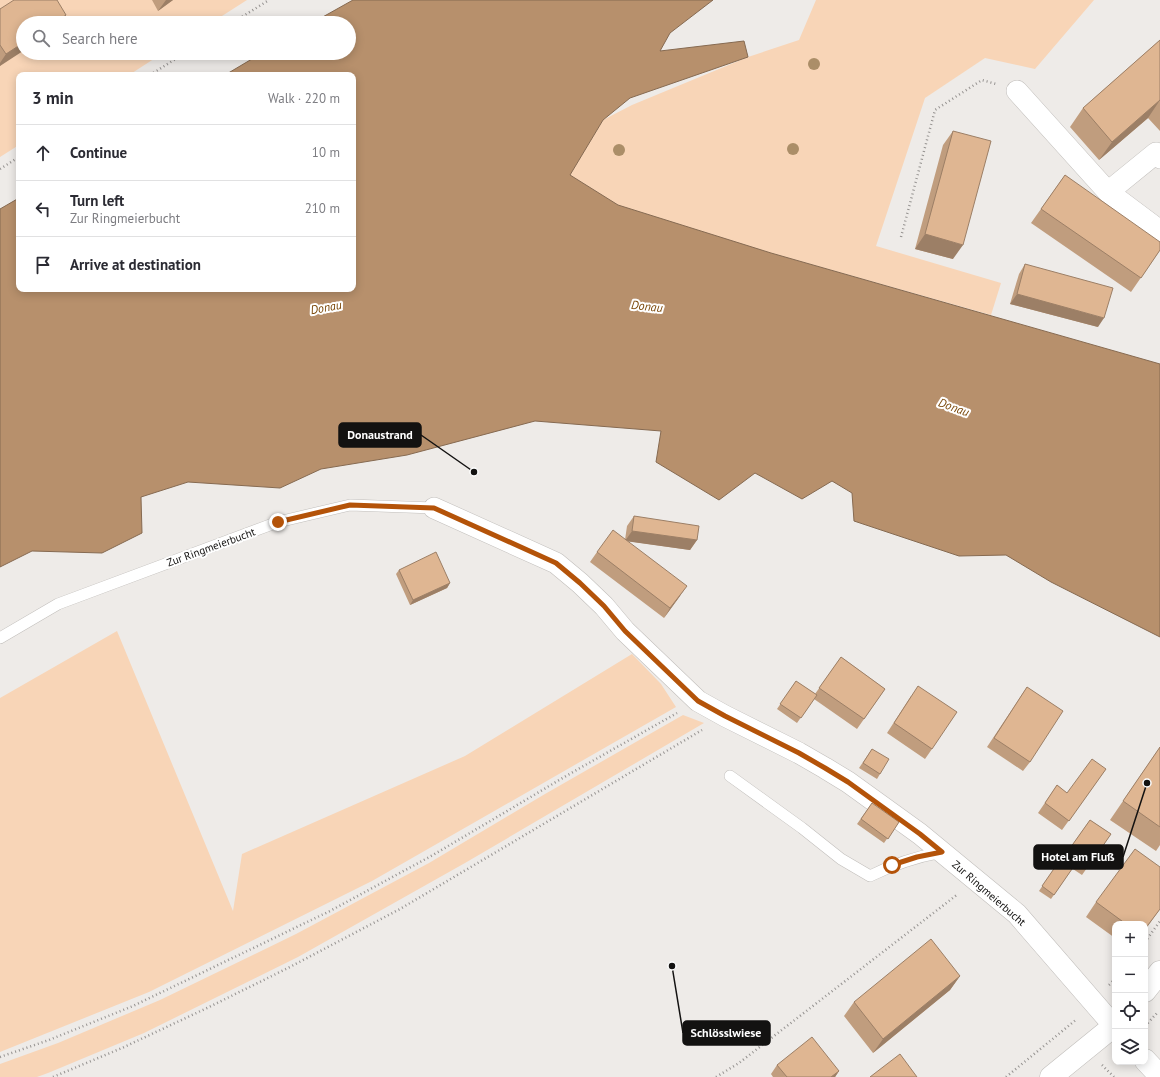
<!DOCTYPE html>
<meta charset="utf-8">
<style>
:root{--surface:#fff;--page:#f7f7f7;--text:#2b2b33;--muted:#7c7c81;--line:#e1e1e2}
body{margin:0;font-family:"PT Sans",sans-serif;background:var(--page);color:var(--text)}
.controls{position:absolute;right:12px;bottom:12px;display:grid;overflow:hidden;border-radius:8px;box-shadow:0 2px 10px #0003}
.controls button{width:36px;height:36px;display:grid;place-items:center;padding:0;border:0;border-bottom:1px solid var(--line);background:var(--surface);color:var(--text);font:20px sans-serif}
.stop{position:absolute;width:12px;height:12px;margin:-9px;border:3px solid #b45309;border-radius:50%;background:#fff}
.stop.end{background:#b45309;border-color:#fff;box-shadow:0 1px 4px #0008}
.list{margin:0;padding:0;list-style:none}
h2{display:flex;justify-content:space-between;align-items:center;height:52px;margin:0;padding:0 16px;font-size:17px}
h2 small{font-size:13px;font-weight:400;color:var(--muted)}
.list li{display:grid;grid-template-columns:26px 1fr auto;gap:12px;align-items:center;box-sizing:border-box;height:56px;padding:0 16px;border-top:1px solid var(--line)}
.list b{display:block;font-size:15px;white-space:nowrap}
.list p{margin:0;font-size:13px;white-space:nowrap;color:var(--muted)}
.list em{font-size:13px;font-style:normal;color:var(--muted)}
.icon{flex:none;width:22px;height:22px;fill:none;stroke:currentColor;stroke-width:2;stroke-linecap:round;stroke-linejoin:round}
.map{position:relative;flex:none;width:1160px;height:1077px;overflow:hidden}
.search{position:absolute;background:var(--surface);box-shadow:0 2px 10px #0003;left:16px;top:16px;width:340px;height:44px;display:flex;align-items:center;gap:10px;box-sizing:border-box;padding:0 14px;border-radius:22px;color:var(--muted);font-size:15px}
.panel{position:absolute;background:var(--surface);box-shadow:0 2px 10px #0003;left:16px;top:72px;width:340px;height:220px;border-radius:8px}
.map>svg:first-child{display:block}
</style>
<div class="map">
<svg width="1160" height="1077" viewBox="0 0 1160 1077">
<rect width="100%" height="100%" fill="#eeebe8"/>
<!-- green -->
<path fill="#f8d5b7" d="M0 0H247L211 23H23V53H163L129 75H19V145L0 157Z
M816 0H1094L1035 69 985 58 925 98 876 246 1001 283 991 315 771 253 618 205 570 175 603 120 632 105 748 57 799 40Z
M117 631 233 911 242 854 465 756 632 654 661 684 676 707 372 881 149 992 0 1052V698Z
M683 715 704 723 465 863 298 957 144 1033 48 1073 37 1077H0V1064L58 1043 160 1000 296 934 429 863 545 794Z"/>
<!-- water -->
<path fill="#b7906c" stroke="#866a51" d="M353 0H713L670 33 660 51 744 41 748 57 630 98 603 120 570 175 618 205 771 253 1160 364V637L1051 582 1006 555 959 556 854 521 852 493 832 481 802 499 755 473 719 500 656 462 661 431 535 421 407 455 321 469 280 488 188 482 141 497 142 533 102 553 32 551 0 567V209L19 198V289H353V75H225L262 53H349V23H312Z"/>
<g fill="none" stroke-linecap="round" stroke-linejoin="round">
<!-- service casing -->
<g stroke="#c1bebb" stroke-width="12">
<path id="service" d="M0 638 58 604 278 522 350 505 434 508
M730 776 802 828 841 859 870 876C894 864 915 857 942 852"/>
</g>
<!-- minor casing -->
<g stroke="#c1bebb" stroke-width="22">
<path id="minor" d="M1017 91 1108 192
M1160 158 1156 153 1108 192 1160 231
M434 508 556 563 580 583 604 606 625 631 698 701 725 716 799 753 825 768 848 782 920 834 1017 914 1114 1026"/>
</g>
<!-- secondary casing -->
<g stroke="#c1bebb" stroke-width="23">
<path id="secondary" d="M1145 991 1160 972
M1145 1060 1160 1076
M1051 1077 1115 1025"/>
</g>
<!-- path -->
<path stroke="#969391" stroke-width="2.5" stroke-dasharray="1 3" stroke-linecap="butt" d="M232 23 269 0
M150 75 185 53
M0 169 19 157
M901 237 935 110 982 80 996 84
M1145 942 1160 921
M1109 985 1115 979
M1145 1026 1158 1012
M0 1057 49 1040 133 1006 330 911 433 855 566 776 677 713
M1102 1065 1114 1077
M53 1077 122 1048 207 1008 288 968 400 909 702 730
M716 1077 739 1063 958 894
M1006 1077 1077 1019"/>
<!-- service -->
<use href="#service" stroke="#fff" stroke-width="11"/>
<!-- minor -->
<use href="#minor" stroke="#fff" stroke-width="21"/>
<!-- secondary -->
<use href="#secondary" stroke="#fff" stroke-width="22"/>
</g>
<!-- trees -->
<g fill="#ab8e68">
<circle cx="814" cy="64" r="6"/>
<circle cx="793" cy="149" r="6"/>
<circle cx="619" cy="150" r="6"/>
</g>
<!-- wall -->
<path fill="#c09d7e" d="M57 0 0 66V9Z
M152 0H173L158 11Z
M1160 40V131L1148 118 1099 160 1070 127 1083 108Z
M953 131V259L915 249 943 145Z
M1065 175 1160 250 1131 292 1031 223Z
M1025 264 1098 327 1010 304 1019 274Z
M634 516 697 540 690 550 627 541 680 596 664 618 590 562 597 552 625 540 627 526Z
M399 570 450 583 447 588 410 605 396 574Z
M841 657 885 689 857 729 814 699 797 723 777 709 796 681 815 694Z
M1027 687 1030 762 1023 771 987 747Z
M911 696 932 749 925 759 887 733Z
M1160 747V845L1156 851 1110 820Z
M872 749 880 774 877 779 859 768Z
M1106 769 1062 830 1038 813 1057 785 1067 793Z
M872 803 899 822 884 843 857 824Z
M1090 820 1111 834 1082 875 1061 861Z
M1060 860 1072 869 1051 899 1039 891Z
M1096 902 1160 909 1145 930V924H1115V938L1086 917Z
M960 976 950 990 873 1053 844 1016 854 1002Z
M777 1065 839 1071 835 1077H773L771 1074Z"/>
<!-- shaded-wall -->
<path fill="#9c7f66" d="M166 0H173L158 11Z
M66 15 61 23H55Z
M23 43V51L0 66V63L6 54Z
M1160 100 1148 118 1099 160 1112 142Z
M925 234 963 245 953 259 915 249Z
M1017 294 1104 318 1098 327 1010 304Z
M632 531 697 540 690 550 625 541Z
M450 583 447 588 410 605 413 600Z
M687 586 680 596 664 618 670 608Z
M960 976 950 990 873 1053 883 1039Z
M839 1071 835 1077H831Z"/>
<!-- building -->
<path fill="#dfb692" stroke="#9c7f66" d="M14 0H57L66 15 55 23H23V43L6 54 0 45V9Z
M1160 40V100L1112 142 1083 108Z
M953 131 991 141 963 245 925 234Z
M1065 175 1160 242V250L1141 278 1041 209Z
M1025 264 1113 288 1104 318 1017 294Z
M634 516 699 526 697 540 632 531Z
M613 530 687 586 670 608 597 552Z
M436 552 450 583 413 600 399 570Z
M841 657 885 689 864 719 819 688Z
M796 681 817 695 801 718 780 704Z
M918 686 957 712 932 749 894 723Z
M1027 687 1063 711 1030 762 994 738Z
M1160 747V827L1123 801Z
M872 749 889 759 880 774 863 763Z
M1092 759 1106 769 1069 821 1045 803 1057 785 1067 793Z
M872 803 899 822 888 839 861 819Z
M1090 820 1111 834 1089 866 1068 851Z
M1135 849 1160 867V909L1145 929V924H1126L1096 902Z
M1060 860 1072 869 1054 895 1042 886Z
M931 939 960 976 883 1039 854 1002Z
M812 1037 839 1071 831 1077H787L777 1065Z
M900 1054 917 1077H870Z"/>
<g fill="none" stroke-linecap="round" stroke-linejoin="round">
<!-- route -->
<path stroke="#b45309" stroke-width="5" d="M278 522 350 505 434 508 556 563 580 583 604 606 625 631 698 701 725 716 799 753 825 768 848 782 920 834 942 852 917 857 892 865"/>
</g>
<g text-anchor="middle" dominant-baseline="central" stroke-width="4" stroke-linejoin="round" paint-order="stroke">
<!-- street labels -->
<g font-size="11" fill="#131211" stroke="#fff">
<text transform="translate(211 547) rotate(-20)">Zur Ringmeierbucht</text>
<text transform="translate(989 893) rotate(41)">Zur Ringmeierbucht</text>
</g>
<!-- water labels -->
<g font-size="12" font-style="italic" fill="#7b4809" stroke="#fff">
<text transform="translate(647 306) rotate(6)">Donau</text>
<text transform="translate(326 307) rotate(-10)">Donau</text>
<text transform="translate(954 407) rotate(20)">Donau</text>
</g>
</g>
<!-- callouts -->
<path fill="none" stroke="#131211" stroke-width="1.5" d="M474 472L421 435M1147 783L1123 857M672 966L683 1033"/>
<g fill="#131211" stroke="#fff" stroke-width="1.5">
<circle cx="474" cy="472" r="4"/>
<circle cx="1147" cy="783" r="4"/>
<circle cx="672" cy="966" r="4"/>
</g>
<g fill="#131211" stroke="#131211" stroke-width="1.5">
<rect x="339" y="423" width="82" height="24" rx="4"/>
<rect x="1034" y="845" width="89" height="24" rx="4"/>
<rect x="683" y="1021" width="87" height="24" rx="4"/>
</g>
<g font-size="12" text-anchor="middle" font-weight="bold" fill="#fff">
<text x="380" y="439">Donaustrand</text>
<text x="1078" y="861">Hotel am Fluß</text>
<text x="726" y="1037">Schlösslwiese</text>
</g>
</svg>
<div class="controls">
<button>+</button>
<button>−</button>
<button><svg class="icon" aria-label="locate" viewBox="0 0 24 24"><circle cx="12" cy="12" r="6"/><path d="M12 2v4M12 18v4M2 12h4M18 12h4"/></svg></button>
<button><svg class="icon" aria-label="layers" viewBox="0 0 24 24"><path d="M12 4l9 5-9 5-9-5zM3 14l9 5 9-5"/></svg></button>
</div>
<div class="stop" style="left:892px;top:865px"></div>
<div class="stop end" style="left:278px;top:522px"></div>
<div class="search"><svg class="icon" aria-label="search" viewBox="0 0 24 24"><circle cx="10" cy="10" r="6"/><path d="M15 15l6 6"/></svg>Search here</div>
<section class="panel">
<h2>3 min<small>Walk · 220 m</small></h2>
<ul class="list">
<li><svg class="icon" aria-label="ahead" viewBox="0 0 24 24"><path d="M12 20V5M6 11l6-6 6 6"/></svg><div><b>Continue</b></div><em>10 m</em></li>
<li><svg class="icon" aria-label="left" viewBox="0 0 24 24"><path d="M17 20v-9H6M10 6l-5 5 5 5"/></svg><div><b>Turn left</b><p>Zur Ringmeierbucht</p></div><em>210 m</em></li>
<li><svg class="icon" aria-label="arrive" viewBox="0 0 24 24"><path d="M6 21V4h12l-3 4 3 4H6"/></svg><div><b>Arrive at destination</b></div></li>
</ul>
</section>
</div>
